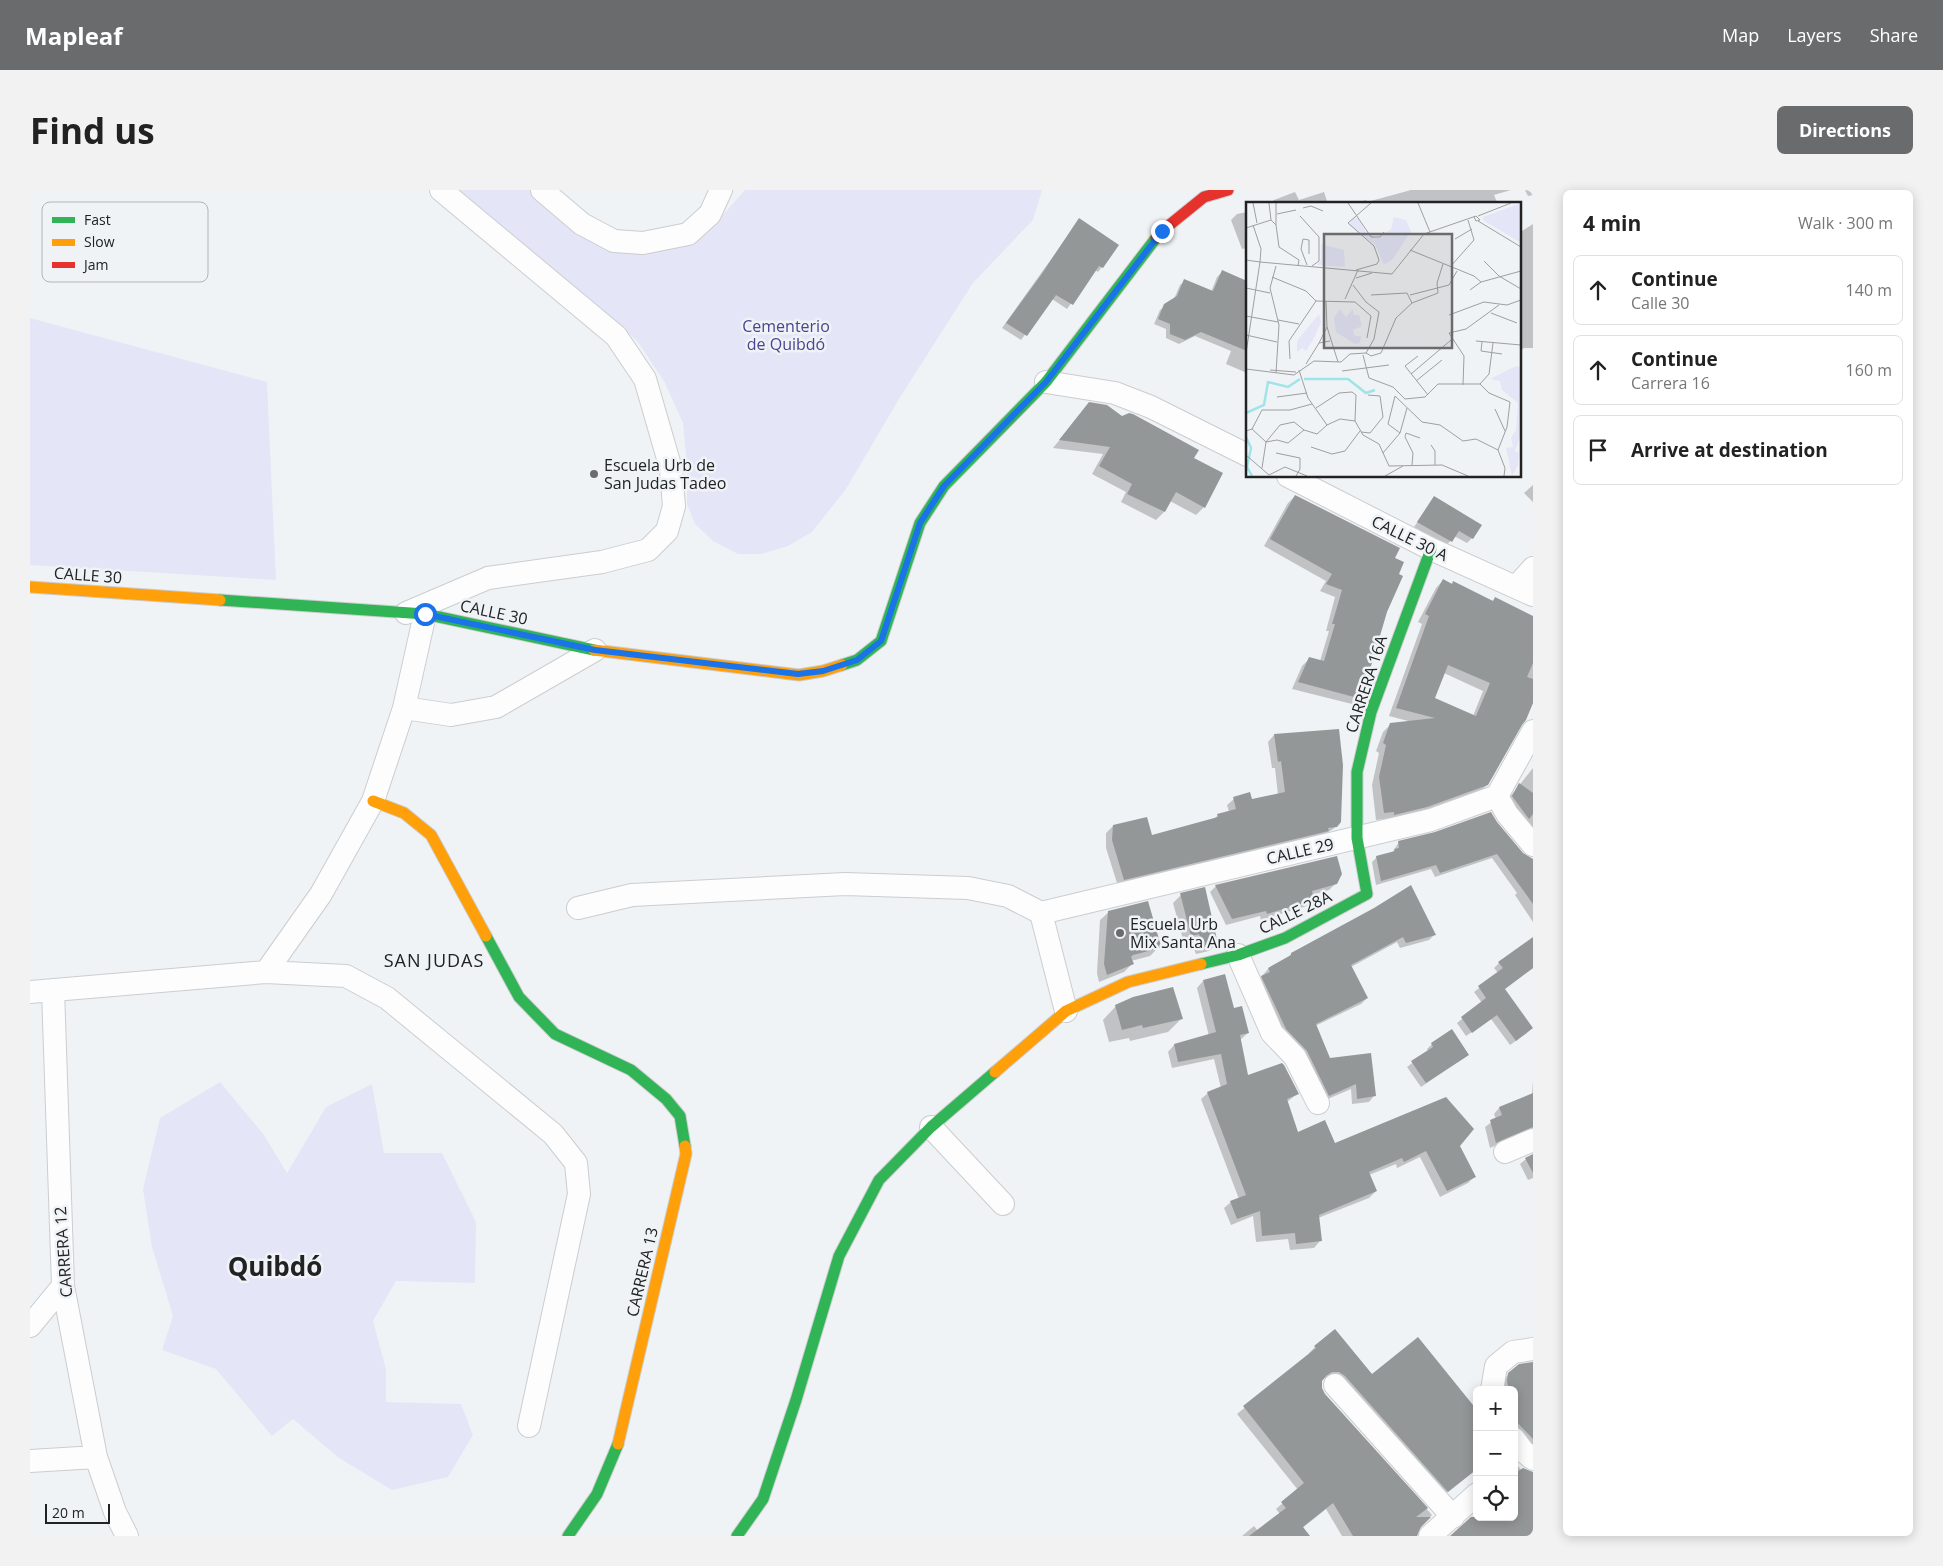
<!DOCTYPE html>
<meta charset="utf-8">
<style>
:root{--surface:#fff;--page:#f2f2f2;--text:#222;--muted:#767676;--line:#e0e0e0;--accent:#696b6c}
body{margin:0;font-family:"Open Sans",sans-serif;background:var(--page);color:var(--text)}
.controls{position:absolute;right:15px;bottom:15px;display:grid;overflow:hidden;border-radius:8px;box-shadow:0 2px 12px #0003}
.controls button{width:45px;height:45px;display:grid;place-items:center;padding:0;border:0;border-bottom:1px solid var(--line);background:var(--surface);color:var(--text);font:25px sans-serif}
.scale{position:absolute;left:15px;bottom:12px;width:65px;box-sizing:border-box;padding-left:5px;border:2px solid #202223;border-top:0;font-size:14px;line-height:18px;white-space:nowrap;color:#202223;-webkit-text-stroke:4px #eff3f6;paint-order:stroke}
.stop{position:absolute;width:15px;height:15px;margin:-11px;border:4px solid #1a73e8;border-radius:50%;background:#fff}
.stop.end{background:#1a73e8;border-color:#fff;box-shadow:0 1px 5px #0008}
.list{margin:0;padding:0;list-style:none}
h2{display:flex;justify-content:space-between;align-items:center;height:65px;margin:0;padding:0 20px;font-size:21px}
h2 small{font-size:16px;font-weight:400;color:var(--muted)}
.list li{display:grid;grid-template-columns:32px 1fr auto;gap:15px;align-items:center;box-sizing:border-box;height:70px;margin:0 10px 10px;padding:0 10px;border:1px solid var(--line);border-radius:8px}
.list b{display:block;font-size:19px;white-space:nowrap}
.list p{margin:0;font-size:16px;white-space:nowrap;color:var(--muted)}
.list em{font-size:16px;font-style:normal;color:var(--muted)}
.icon{flex:none;width:28px;height:28px;fill:none;stroke:currentColor;stroke-width:2;stroke-linecap:round;stroke-linejoin:round}
.map{position:relative;flex:none;width:1503px;height:1346px;overflow:hidden;border-radius:8px}
header{display:flex;align-items:center;gap:30px;box-sizing:border-box;height:70px;padding:0 25px;background:var(--accent);color:#fff}
header strong{font-size:24px}
nav{display:flex;gap:28px;margin-inline-start:auto;font-size:18px}
.intro{display:flex;align-items:center;justify-content:space-between;box-sizing:border-box;height:120px;padding:0 30px}
h1{margin:0;font-size:35px}
.button{padding:12px 22px;border-radius:8px;background:var(--accent);color:#fff;font-size:18px;font-weight:700}
main{display:flex;gap:30px;padding:0 30px}
aside{flex:1;background:var(--surface);border-radius:8px;box-shadow:0 2px 12px #0003}
.map>svg:first-child{display:block}
</style>
<header>
<strong>Mapleaf</strong>
<nav><a>Map</a><a>Layers</a><a>Share</a></nav>
</header>
<div class="intro"><h1>Find us</h1><a class="button">Directions</a></div>
<main>
<div class="map">
<svg width="1503" height="1346" viewBox="0 0 1503 1346">
<rect width="100%" height="100%" fill="#f0f3f5"/>
<!-- green -->
<path fill="#e4e6f7" d="M427 0H500L549 46 595 60 637 56 675 45 715 0H1012L1003 30 943 93 869 209 816 299 782 342 758 356 731 364H708L683 351 665 334 657 314V276L653 233 634 191 607 151 571 118Z
M0 128 237 192 246 390 0 375Z
M190 892 234 945 257 983 296 917 342 894 354 963H412L446 1032 445 1093 366 1091 343 1131 356 1179V1212L431 1214 443 1245 418 1287 362 1300 309 1268 263 1229 242 1246 186 1179 132 1160 143 1126 122 1057 113 999 130 928Z"/>
<!-- shadow -->
<path fill="#0003" fill-rule="evenodd" d="M1381 0H1481L1464 5 1467 12 1465 14H1323L1336 10 1337 12Z
M1495 0H1503V5L1498 6Z
M1265 2 1269 10 1294 2 1298 14H1240L1244 10Z
M1217 22V58L1212 59 1201 30 1207 24Z
M1049 30 1072 77 1068 82 1065 80 1037 119 1022 109 991 150 972 138Z
M1503 34V158H1494L1489 162V43Z
M1192 82 1217 120V183L1196 174 1201 161 1165 146 1149 154 1136 148V139L1124 134 1130 120 1144 109 1150 95 1155 91 1181 102 1187 87Z
M1059 213 1092 228 1163 269 1174 317 1166 325 1140 311 1134 322 1126 330 1091 312 1096 302 1062 284 1073 264 1023 258Z
M1503 295V312L1494 303Z
M1265 306 1363 369 1368 385 1329 506 1322 514 1262 499 1272 476 1279 469 1290 471 1299 441H1296L1305 407 1290 401 1296 391 1234 356 1258 313Z
M1404 308 1442 348 1437 353 1424 346 1416 356 1384 337Z
M1413 390 1503 428V513L1457 595 1449 603 1388 625 1346 630 1342 595 1349 563 1346 561 1353 542 1361 534 1382 532 1359 526 1392 434 1388 432 1406 398ZM1414 483 1453 501 1443 526 1404 509Z
M1244 545 1310 632 1303 639 1290 647 1088 696 1076 658V643L1083 636 1121 647 1183 630 1188 625 1199 622 1197 615 1204 609 1221 611 1248 605 1245 578H1242L1238 552Z
M1503 578V652L1479 608Z
M1369 652 1492 664 1498 668 1503 669V732L1485 705 1487 703 1462 668 1405 687 1401 679 1346 695 1342 672 1347 667 1362 663Z
M1306 693 1299 700 1282 705 1283 710 1277 716 1231 730 1230 726 1196 735 1180 702 1186 696Z
M1151 705 1187 753 1179 761 1166 764 1161 751 1154 753 1143 713Z
M1345 719 1404 745 1399 750 1370 758 1367 752 1321 777 1337 808 1331 814 1285 836 1300 869 1344 906 1339 912 1322 914 1321 899 1293 911 1251 845 1226 793 1238 779 1256 770 1261 764Z
M1079 722 1128 758 1120 766 1101 771 1102 774 1094 782 1069 792 1067 783 1070 730Z
M1503 748V778L1474 799 1497 843 1480 855 1461 829 1436 846 1427 833 1452 813 1444 802 1468 783 1464 778 1469 773Z
M1173 791 1203 820 1218 843 1210 850 1217 887 1267 904 1257 912 1267 944 1305 955 1428 956 1445 986 1438 993 1410 1007 1390 967 1367 978 1366 974 1339 985 1346 1001 1339 1008 1288 1028 1290 1051 1284 1058 1260 1060 1258 1049 1226 1052 1223 1026 1201 1035 1194 1018 1201 1012 1209 1009 1171 909 1178 903 1191 898 1184 869 1142 878 1138 862 1144 855 1179 846 1167 798Z
M1086 816 1151 829 1138 842 1100 851 1099 848 1079 852 1073 830Z
M1421 840 1438 865 1391 897 1377 877 1398 861 1397 859 1402 854Z
M1503 890V944L1491 943 1460 958 1455 937 1466 929 1464 924 1469 918 1502 905Z
M1503 966V988L1498 990 1490 974 1496 969Z
M1285 1157 1341 1186 1447 1279 1411 1307 1303 1189 1295 1188 1292 1190 1291 1197 1294 1204 1402 1325 1387 1341 1386 1346H1312L1296 1319 1272 1338 1279 1346H1212L1224 1336 1228 1341 1250 1324 1246 1319 1268 1300 1207 1224 1280 1165 1279 1163Z
M1503 1173V1265L1484 1245V1200H1471L1472 1191 1479 1184Z
M1484 1271 1495 1285 1503 1283V1346H1422L1447 1324V1327H1484Z"/>
<!-- building -->
<path fill="#949798" fill-rule="evenodd" d="M1049 28 1089 55 1073 78 1069 76 1043 115 1026 105 997 146 976 133 1011 85Z
M1192 80 1217 91V161L1171 142 1155 150 1140 144V134L1128 129 1134 114 1147 106 1154 89 1183 101Z
M1059 212 1077 215 1092 226 1099 223 1103 224 1169 260 1164 268 1193 283 1175 318 1146 302 1135 322 1097 304 1102 294 1069 276 1080 257 1029 250Z
M1265 305 1370 358 1365 368 1374 372 1369 384 1373 386 1357 422 1342 473 1330 507H1324L1268 492 1279 467 1294 471 1305 434H1302L1312 400 1296 394 1302 384 1240 349Z
M1404 306 1452 335 1443 349 1429 341 1422 352 1387 332Z
M1413 389 1422 394 1423 391 1463 411 1465 407 1503 426V473L1497 487 1503 489V513L1496 530 1492 535 1458 595 1397 617 1364 625V622L1354 623 1349 587 1356 555 1353 553 1360 533 1405 528 1366 518 1399 426 1395 424ZM1418 475 1460 493 1446 526 1405 508Z
M1309 539 1313 575 1311 632 1307 637 1298 638 1299 641 1094 690 1082 650 1083 635 1117 627 1122 645 1188 627 1187 624 1206 619 1203 607 1220 602 1222 609 1255 602 1251 571 1248 572 1244 544Z
M1489 593 1503 603V624L1499 629 1482 606Z
M1461 622 1467 632 1493 663 1503 669V714L1467 664 1410 683 1406 675 1351 691 1346 666 1365 661 1364 659 1369 658 1368 651 1405 642Z
M1307 666 1312 684 1307 694 1282 701 1284 710 1237 724 1236 721 1202 729 1185 695Z
M1381 695 1406 745 1376 753 1373 747 1321 775 1338 808 1286 834 1300 868 1341 863 1346 906 1327 909 1326 894 1299 906 1277 861 1256 839 1231 786 1240 782 1238 778 1261 765V763L1344 718Z
M1175 697 1188 754 1173 757 1169 744 1161 746 1150 703Z
M1118 711 1131 756 1130 758 1103 765 1101 767 1104 774 1077 785 1074 774 1078 721Z
M1503 747V778L1475 799 1503 838 1486 851 1467 825 1442 843 1431 827 1456 808 1448 796 1473 778 1468 772Z
M1195 784 1204 818 1212 816 1219 843 1210 845 1218 885 1252 873 1254 875 1269 904 1257 909 1268 942 1295 930 1305 953 1416 907 1444 939 1430 956 1446 987 1417 1001 1396 961 1374 972 1372 968 1339 982 1347 1001 1289 1025 1292 1051 1266 1054 1265 1043 1232 1046 1230 1021 1207 1029 1200 1011 1216 1005 1177 902 1197 894 1191 864 1148 872 1144 854 1186 842 1173 790Z
M1143 797 1153 829 1113 838 1112 835 1092 840 1085 815 1103 807Z
M1422 839 1439 865 1396 893 1381 871 1403 857 1401 853Z
M1503 903V937L1466 953 1460 930 1472 925 1469 917Z
M1503 964V983L1495 968Z
M1305 1139 1342 1184 1388 1147 1447 1220V1279L1418 1302 1315 1186 1309 1182H1302L1296 1186 1292 1191V1198L1295 1204 1398 1318 1386 1327H1401L1391 1337 1387 1346H1323L1303 1313 1273 1337 1280 1346H1219L1256 1318 1251 1312 1274 1293 1213 1216 1286 1158 1284 1156Z
M1503 1172V1249L1484 1229V1200H1479L1477 1191 1478 1183 1489 1174Z
M1493 1278 1503 1282V1346H1420L1441 1327H1484V1284Z"/>
<g fill="none" stroke-linecap="round" stroke-linejoin="round">
<!-- street casing -->
<g stroke="#cbcdcf" stroke-width="24">
<path id="street" d="M512 0 552 34 584 51 613 53 658 44 680 24 691 0
M1016 192 1085 203 1121 217 1217 265
M1258 286 1401 359 1503 405
M1486 397 1503 378
M376 423 458 388 572 372 618 360 637 341 644 316 641 279 615 189 586 146 411 0
M374 518 421 525 466 517 565 460
M1467 606 1503 541
M1467 606 1477 624 1503 655
M548 718 602 705 815 694 938 698 978 706 1011 723 1036 821
M1011 723 1401 630 1467 606
M1208 765 1242 843 1265 867 1288 913
M236 782 291 704 343 611 374 518 395 424
M23 800 33 1096 66 1267 85 1322 97 1346
M0 802 236 782 316 786 357 808 523 944 546 973 549 1004 499 1236
M901 937 973 1014
M1475 962 1503 950
M0 1136 33 1096
M1305 1195 1423 1327
M1462 1200 1466 1176 1483 1162 1503 1159
M1484 1249 1493 1261 1503 1269
M0 1271 66 1267
M1400 1346 1447 1304"/>
</g>
<!-- fast casing -->
<g stroke="#cbcdcf" stroke-width="13">
<path id="fast" d="M190 410 395 424 564 460
M812 475 827 470 851 451 890 333 914 296 1016 192 1126 48
M456 746 489 807 525 844 601 880 636 909 650 926 655 956
M1171 774 1208 765 1255 748 1337 704 1327 648V582L1341 522 1401 359
M538 1346 567 1304 588 1254
M707 1346 733 1309 766 1210 809 1066 849 990 901 937 965 882"/>
</g>
<!-- slow casing -->
<g stroke="#cbcdcf" stroke-width="13">
<path id="slow" d="M0 397 190 410
M564 460 769 485 793 481 812 475
M343 611 374 623 401 645 456 746
M965 882 1036 821 1098 792 1171 774
M588 1254 656 964 655 956"/>
</g>
<!-- jam casing -->
<g stroke="#cbcdcf" stroke-width="13">
<path id="jam" d="M1126 48 1132 41 1174 7 1198 0"/>
</g>
<!-- street -->
<use href="#street" stroke="#fdfdfe" stroke-width="22"/>
<!-- fast -->
<use href="#fast" stroke="#30b455" stroke-width="11"/>
<!-- slow -->
<use href="#slow" stroke="#ff9f0a" stroke-width="11"/>
<!-- jam -->
<use href="#jam" stroke="#e5322d" stroke-width="11"/>
</g>
<g fill="none" stroke-linecap="round" stroke-linejoin="round">
<!-- route -->
<path stroke="#1a73e8" stroke-width="6" d="M395 424 565 460 768 484 793 481 827 470 851 451 890 333 914 296 1016 192 1132 41"/>
</g>
<!-- markers -->
<g fill="#696b6c" stroke="#eff3f6" stroke-width="2">
<circle cx="564" cy="284" r="5"/>
<circle cx="1090" cy="743" r="5"/>
</g>
<g text-anchor="middle" dominant-baseline="central" stroke-width="5" stroke-linejoin="round" paint-order="stroke">
<!-- park labels -->
<g font-size="16" fill="#4a4491" stroke="#eff3f6">
<text x="756" y="136">Cementerio<tspan x="756" dy="18">de Quibdó</tspan></text>
</g>
<!-- poi labels -->
<g font-size="16" fill="#202223" stroke="#eff3f6" text-anchor="start">
<text x="574" y="275">Escuela Urb de<tspan x="574" dy="18">San Judas Tadeo</tspan></text>
<text x="1100" y="734">Escuela Urb<tspan x="1100" dy="18">Mix Santa Ana</tspan></text>
</g>
<!-- street labels -->
<g font-size="16" fill="#202223" stroke="#eff3f6">
<text transform="translate(1380 348) rotate(26)">CALLE 30 A</text>
<text transform="translate(58 385) rotate(4)">CALLE 30</text>
<text transform="translate(464 422) rotate(12)">CALLE 30</text>
<text transform="translate(1336 494) rotate(-72)">CARRERA 16A</text>
<text transform="translate(1270 661) rotate(-13)">CALLE 29</text>
<text transform="translate(1265 722) rotate(-26)">CALLE 28A</text>
<text transform="translate(33 1062) rotate(-94)">CARRERA 12</text>
<text transform="translate(612 1082) rotate(-77)">CARRERA 13</text>
</g>
<!-- neighbourhood labels -->
<g font-size="18" letter-spacing="1" fill="#202223" stroke="#eff3f6">
<text x="404" y="770">SAN JUDAS</text>
</g>
<!-- town labels -->
<g font-size="26" font-weight="bold" fill="#202223" stroke="#eff3f6">
<text x="245" y="1076">Quibdó</text>
</g>
</g>
<!-- overview -->
<g transform="translate(1216 12)">
<rect width="275" height="275" fill="#f0f3f5"/>
<path d="M275 1V41L237 18V15ZM148 15 160 18 165 29 147 57 138 63 130 44 103 23 107 16H112L120 31 132 36 145 27ZM75 42 98 48 99 65 71 63 75 58ZM94 107 100 115 107 107 108 113H113L116 124 107 128 109 134H115L114 141 109 142 90 130 88 116ZM73 112 75 120 67 138 60 149 56 146 51 150V139ZM270 164 275 165V233L269 249 273 251 272 263 266 274 260 246 267 245 265 236 270 228 272 201 256 188 254 179 244 177Z" fill="#e4e6f7"/>
<path fill="none" stroke="#9fe4e8" stroke-width="2.5" d="M58 177H102L120 191 129 188M0 211 18 203 22 180 42 185 54 177M0 235 5 246 1 265 6 274"/>
<path fill="none" stroke="#9d9fa1" stroke-width="1" d="M7 1 11 21M23 1 25 18M30 1V23M102 1 125 35H134L138 30M172 1 184 30M57 6 65 4 77 9M31 12 50 8M54 14 73 35V59L66 64M232 14 265 1M25 18 30 23 33 45 53 58 52 64M232 19 275 45M0 26 25 18M209 37 226 27M164 48 228 74 235 80M0 58 14 60 15 47 7 23M238 59 253 74 275 87M61 63 55 47 57 37 63 38V52M30 64 24 86 33 123 30 171M204 65 228 38 222 18M110 68 131 62 133 58 128 44 102 21 125 1M26 75 60 89 70 99 109 100 125 114 121 136M110 76 126 71M203 83 211 69M0 86 24 91M224 88 235 80 275 69M125 93 161 91 166 101M164 93 203 83M99 97 112 68M80 99 81 125 92 160M245 111 271 121M203 113 238 100 261 103 275 98M0 114 32 120M32 118 53 122M0 133 31 140M230 139 275 143M236 140 235 149 256 152M73 141 81 125M0 151 14 60 146 72 178 32 230 14 234 18 230 19 228 15M120 151 125 154 135 151 150 116 166 101 192 91 191 81 197 62M117 153 123 176 147 185 159 197 179 195 192 182H234M172 154 159 164 182 193M44 157 43 139 70 99M60 162 73 141 84 139M0 167 48 173 68 159 95 160 104 152 120 151 128 137 133 110 120 100 107 83M24 168 50 170M53 168 62 196 81 223M96 169 143 163M165 172 205 138M170 179 196 158M234 182 243 191 264 200 261 225 252 248 259 266 258 274M234 182 243 172 247 141M217 183 218 154 203 131 220 127 253 103M31 195 61 191M70 206 93 191 106 190 110 193 109 219M249 207 259 229M6 227 20 240 31 238 42 241 58 228M0 229 6 227 16 208H44L66 202M115 230 124 231 137 215 134 194 122 193M154 231 142 222 149 194 176 220 194 223 217 239 230 237 252 248M185 243 189 249V263M65 245 86 252 99 249 114 229M30 251 54 256V267L50 274M137 251 154 231 161 206M0 253 23 273 39 265 61 274M166 263 167 251 159 235 160 231 174 236M16 266 20 240 34 223 48 220 58 228 71 232 81 223 94 217 109 219 117 233 133 242 143 264 196 263 222 274M139 274 157 264"/>
<path fill="#696b6c" fill-opacity="0.15" stroke="#696b6c" stroke-width="2.5" d="M78 32H206V146H78Z"/>
<rect width="275" height="275" fill="none" stroke="#202223" stroke-width="2.5"/>
</g>
<!-- legend -->
<rect x="12" y="12" width="166" height="80" rx="8" fill="#eff3f6" stroke="#b1b4b7" stroke-width="1"/>
<rect x="22" y="27" width="23" height="6" fill="#30b455"/>
<rect x="22" y="49" width="23" height="7" fill="#ff9f0a"/>
<rect x="22" y="72" width="23" height="6" fill="#e5322d"/>
<g font-size="14" fill="#202223">
<text x="54" y="35">Fast</text>
<text x="54" y="57">Slow</text>
<text x="54" y="80">Jam</text>
</g>
</svg>
<div class="controls">
<button>+</button>
<button>−</button>
<button><svg class="icon" aria-label="locate" viewBox="0 0 24 24"><circle cx="12" cy="12" r="6"/><path d="M12 2v4M12 18v4M2 12h4M18 12h4"/></svg></button>
</div>
<div class="scale">20 m</div>
<div class="stop" style="left:395px;top:424px"></div>
<div class="stop end" style="left:1132px;top:41px"></div>
</div>
<aside>
<h2>4 min<small>Walk · 300 m</small></h2>
<ul class="list">
<li><svg class="icon" aria-label="ahead" viewBox="0 0 24 24"><path d="M12 20V5M6 11l6-6 6 6"/></svg><div><b>Continue</b><p>Calle 30</p></div><em>140 m</em></li>
<li><svg class="icon" aria-label="ahead" viewBox="0 0 24 24"><path d="M12 20V5M6 11l6-6 6 6"/></svg><div><b>Continue</b><p>Carrera 16</p></div><em>160 m</em></li>
<li><svg class="icon" aria-label="arrive" viewBox="0 0 24 24"><path d="M6 21V4h12l-3 4 3 4H6"/></svg><div><b>Arrive at destination</b></div></li>
</ul>
</aside>
</main>
